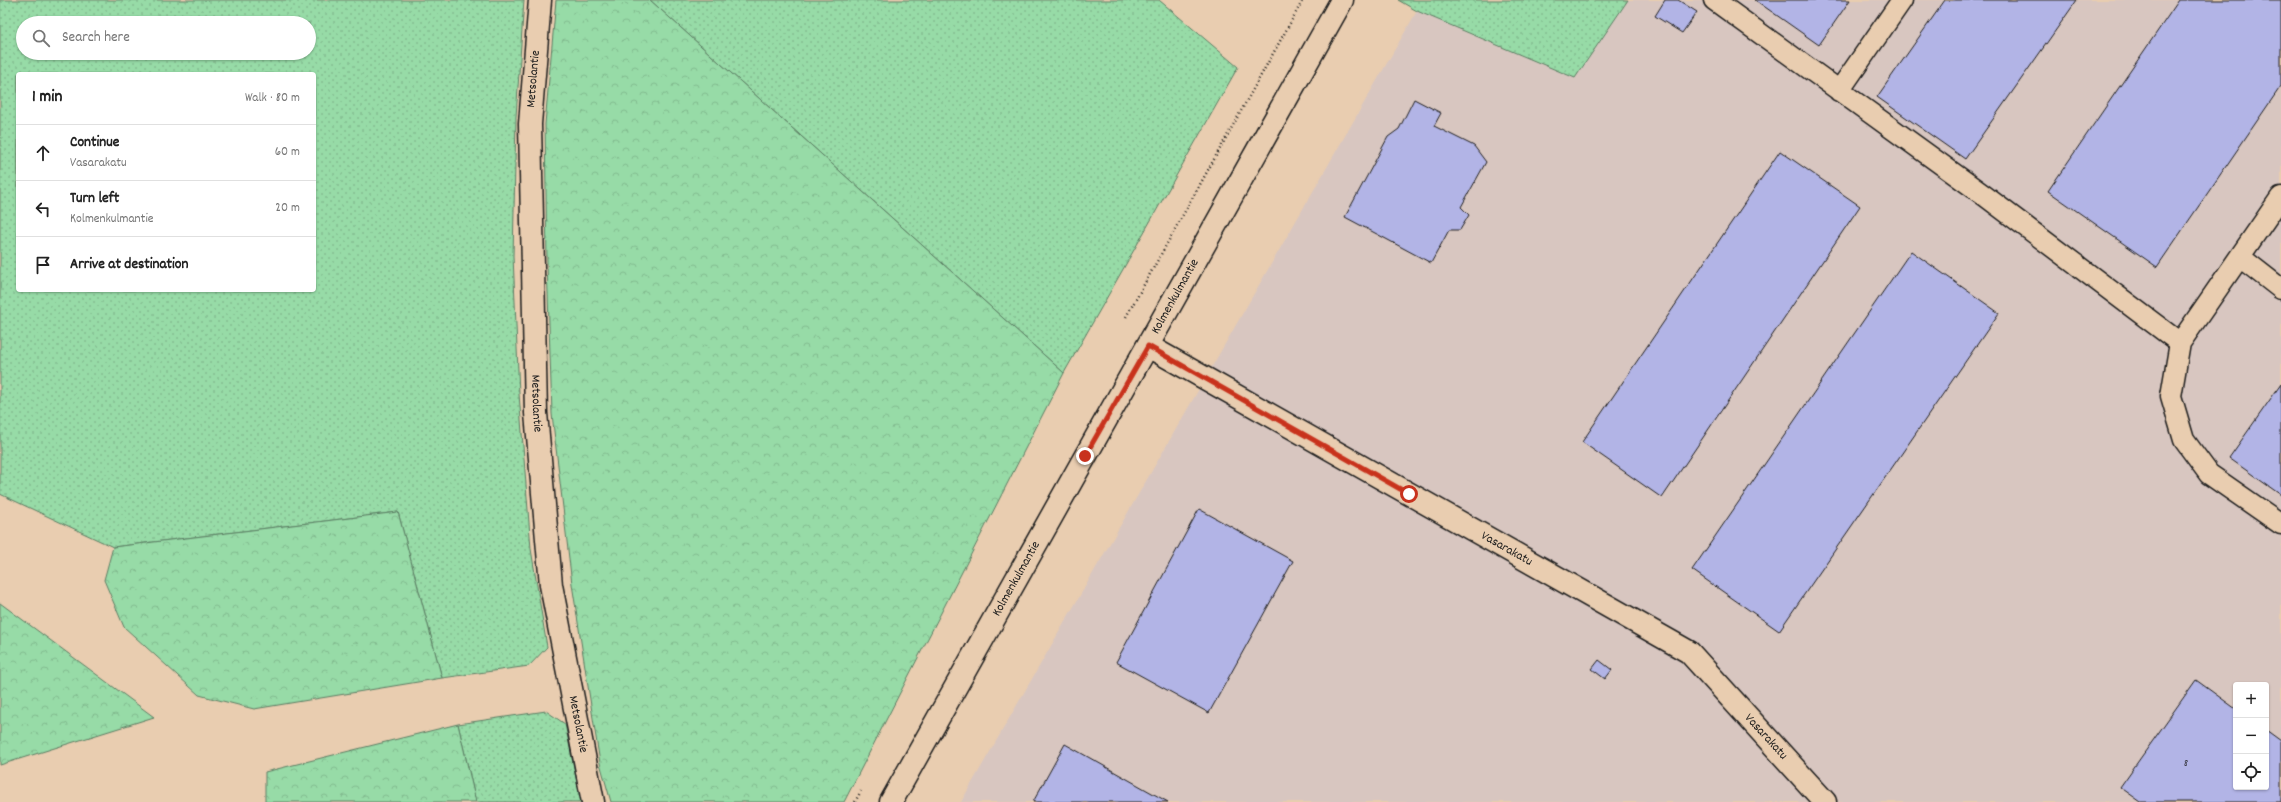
<!DOCTYPE html>
<meta charset="utf-8">
<style>
:root{--surface:#fff;--page:#f2f2f2;--text:#222;--muted:#767676;--line:#e0e0e0}
body{margin:0;font-family:Dekko,sans-serif;background:var(--page);color:var(--text)}
.controls{position:absolute;right:12px;bottom:12px;display:grid;overflow:hidden;border-radius:4px;box-shadow:0 1px 3px #0004}
.controls button{width:36px;height:36px;display:grid;place-items:center;padding:0;border:0;border-bottom:1px solid var(--line);background:var(--surface);color:var(--text);font:20px sans-serif}
.stop{position:absolute;width:12px;height:12px;margin:-9px;border:3px solid #c8321e;border-radius:50%;background:#fff}
.stop.end{background:#c8321e;border-color:#fff;box-shadow:0 1px 4px #0008}
.list{margin:0;padding:0;list-style:none}
h2{display:flex;justify-content:space-between;align-items:center;height:52px;margin:0;padding:0 16px;font-size:17px}
h2 small{font-size:13px;font-weight:400;color:var(--muted)}
.list li{display:grid;grid-template-columns:26px 1fr auto;gap:12px;align-items:center;box-sizing:border-box;height:56px;padding:0 16px;border-top:1px solid var(--line)}
.list b{display:block;font-size:15px;white-space:nowrap}
.list p{margin:0;font-size:13px;white-space:nowrap;color:var(--muted)}
.list em{font-size:13px;font-style:normal;color:var(--muted)}
.icon{flex:none;width:22px;height:22px;fill:none;stroke:currentColor;stroke-width:2;stroke-linecap:round;stroke-linejoin:round}
.map{position:relative;flex:none;width:2281px;height:802px;overflow:hidden}
.search{position:absolute;background:var(--surface);box-shadow:0 1px 3px #0004;left:16px;top:16px;width:300px;height:44px;display:flex;align-items:center;gap:10px;box-sizing:border-box;padding:0 14px;border-radius:22px;color:var(--muted);font-size:15px}
.panel{position:absolute;background:var(--surface);box-shadow:0 1px 3px #0004;left:16px;top:72px;width:300px;height:220px;border-radius:4px}
.map>svg:first-child{display:block}
</style>
<div class="map">
<svg width="2281" height="802" viewBox="0 0 2281 802">
<defs>
<pattern id="green-dots" width="8" height="8" patternUnits="userSpaceOnUse"><rect width="8" height="8" fill="#97dba7"/><path d="M2 2h.1M6 6h.1" fill="none" stroke="#82bb8f" stroke-width="1.8" stroke-linecap="round"/></pattern>
<pattern id="forest-crowns" width="20" height="18" patternUnits="userSpaceOnUse"><rect width="20" height="18" fill="#97dba7"/><path d="M2 6a3 3 0 1 1 6 0M12 15a3 3 0 1 1 6 0" fill="none" stroke="#82bb8f"/></pattern>
</defs>
<rect width="100%" height="100%" fill="#e9cdb0"/>
<filter id="ink" filterUnits="userSpaceOnUse"><feTurbulence type="fractalNoise" baseFrequency=".025" numOctaves="2"/><feDisplacementMap in="SourceGraphic" scale="8" xChannelSelector="R" yChannelSelector="G"/><feConvolveMatrix kernelMatrix="1 2 1 2 8 2 1 2 1" color-interpolation-filters="sRGB"/></filter>
<g filter="url(#ink)">
<!-- built -->
<path fill="#d8c6c0" fill-rule="evenodd" d="M1628 0H2281V802H961L1417 11 1575 78ZM2236 685H2266V787H2236Z"/>
<!-- green -->
<path fill="url(#green-dots)" stroke="#5a7c62" fill-rule="evenodd" d="M0 0H524L516 117 513 256 519 394 531 549 547 647 529 666 442 678 398 512 113 547 0 494ZM23 23H309V53H23ZM18 74H314V290H18Z
M650 0H1159L1238 67 1064 373Z
M1398 0H1628L1575 78 1417 11Z
M546 711 565 724 581 802H476L458 724Z"/>
<!-- forest -->
<path fill="url(#forest-crowns)" stroke="#5a7c62" d="M556 0H650L1064 373 844 802H611L600 763 572 584 552 414 547 264 545 124Z
M398 512 442 678 254 709 199 695 124 627 104 580 113 547Z
M0 603 154 717 0 765Z
M458 724 476 802H265V772Z"/>
<!-- building -->
<path fill="#b2b4e6" stroke="#1c1c1c" d="M1665 0H1678L1697 12 1682 33 1655 16Z
M1755 0H1850L1819 45Z
M1945 0H2077L1965 159 1877 97Z
M2179 0H2281V86L2157 267 2048 191Z
M1414 99 1441 113 1434 126 1474 146 1486 162 1461 207 1469 215 1460 230H1449L1431 263 1345 217 1388 137 1399 129Z
M1780 151 1860 206 1662 498 1582 442Z
M1911 251 1999 313 1779 631 1692 570Z
M2281 384V495L2229 458Z
M1199 509 1293 561 1209 713 1116 662Z
M1599 660 1612 670 1605 679 1592 669Z
M2196 680 2236 709V787H2266V730L2281 741V802H2141L2120 787Z
M1065 744 1168 802H1033Z"/>
<g fill="none" stroke-linecap="round" stroke-linejoin="round">
<!-- lane casing -->
<g stroke="#1c1c1c" stroke-width="23">
<path id="lane" d="M1714 0 1985 196 2180 343 2281 197
M1839 91 1902 0
M2240 257 2281 289
M2180 343 2171 396 2184 440 2209 474 2281 524"/>
</g>
<!-- street casing -->
<g stroke="#1c1c1c" stroke-width="25">
<g id="street">
<path id="s1" d="M540 0 530 124 536 413 551 585 593 802"/>
<path id="s2" d="M1148 346 1689 652 1825 802"/>
</g>
</g>
<!-- secondary casing -->
<g stroke="#1c1c1c" stroke-width="25">
<g id="secondary">
<path id="s3" d="M891 802 1342 0"/>
</g>
</g>
<!-- path -->
<path stroke="#1c1c1c" stroke-width="2.5" stroke-dasharray="1 3" stroke-linecap="butt" d="M1126 317 1303 0
M855 802 861 791"/>
<!-- lane -->
<use href="#lane" stroke="#e9cdb0" stroke-width="20"/>
<!-- street -->
<use href="#street" stroke="#e9cdb0" stroke-width="22"/>
<!-- secondary -->
<use href="#secondary" stroke="#e9cdb0" stroke-width="22"/>
</g>
</g>
<g fill="none" stroke-linecap="round" stroke-linejoin="round" filter="url(#ink)">
<!-- route -->
<path stroke="#c8321e" stroke-width="5" d="M1085 456 1148 346 1409 494"/>
</g>
<g text-anchor="middle" dominant-baseline="central" stroke-width="3" stroke-linejoin="round" paint-order="stroke">
<!-- number labels -->
<g font-size="11" fill="#42424e">
<text x="2186" y="764">8</text>
</g>
<!-- street labels -->
<g font-size="13" fill="#1c1c1c" stroke="#e9cdb0">
<text transform="translate(534 79) rotate(-85)">Metsolantie</text>
<text stroke="none"><textPath href="#s3" startOffset="580">Kolmenkulmantie</textPath></text>
<text stroke="none"><textPath href="#s1" startOffset="404">Metsolantie</textPath></text>
<text stroke="none"><textPath href="#s2" startOffset="412">Vasarakatu</textPath></text>
<text stroke="none"><textPath href="#s3" startOffset="256">Kolmenkulmantie</textPath></text>
<text stroke="none"><textPath href="#s1" startOffset="728">Metsolantie</textPath></text>
<text stroke="none"><textPath href="#s2" startOffset="736">Vasarakatu</textPath></text>
</g>
</g>
</svg>
<div class="controls">
<button>+</button>
<button>−</button>
<button><svg class="icon" aria-label="locate" viewBox="0 0 24 24"><circle cx="12" cy="12" r="6"/><path d="M12 2v4M12 18v4M2 12h4M18 12h4"/></svg></button>
</div>
<div class="stop" style="left:1409px;top:494px"></div>
<div class="stop end" style="left:1085px;top:456px"></div>
<div class="search"><svg class="icon" aria-label="search" viewBox="0 0 24 24"><circle cx="10" cy="10" r="6"/><path d="M15 15l6 6"/></svg>Search here</div>
<section class="panel">
<h2>1 min<small>Walk · 80 m</small></h2>
<ul class="list">
<li><svg class="icon" aria-label="ahead" viewBox="0 0 24 24"><path d="M12 20V5M6 11l6-6 6 6"/></svg><div><b>Continue</b><p>Vasarakatu</p></div><em>60 m</em></li>
<li><svg class="icon" aria-label="left" viewBox="0 0 24 24"><path d="M17 20v-9H6M10 6l-5 5 5 5"/></svg><div><b>Turn left</b><p>Kolmenkulmantie</p></div><em>20 m</em></li>
<li><svg class="icon" aria-label="arrive" viewBox="0 0 24 24"><path d="M6 21V4h12l-3 4 3 4H6"/></svg><div><b>Arrive at destination</b></div></li>
</ul>
</section>
</div>
